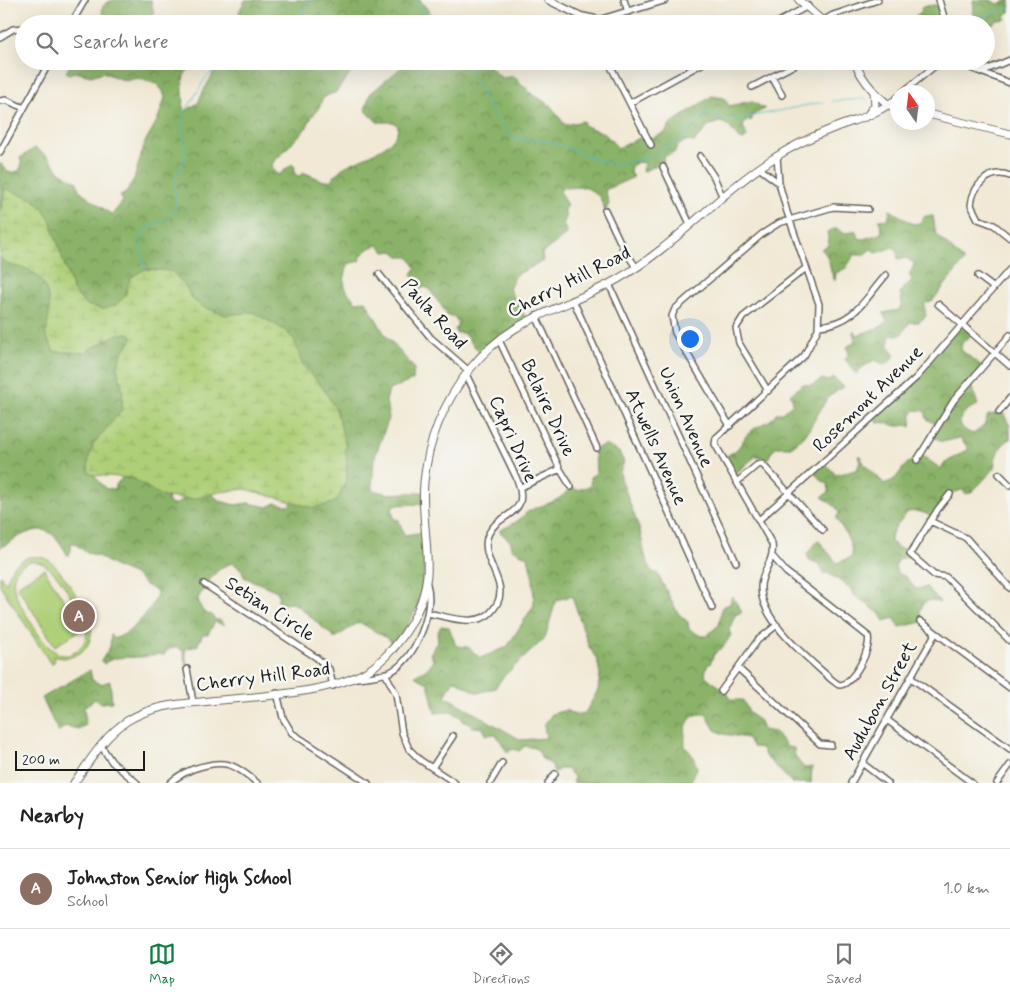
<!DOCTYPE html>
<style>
:root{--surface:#fff;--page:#f2f2f2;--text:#222;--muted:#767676;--line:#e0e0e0;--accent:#0b8043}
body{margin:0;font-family:Mynerve,sans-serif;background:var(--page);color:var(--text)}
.compass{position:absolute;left:890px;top:85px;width:45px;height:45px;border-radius:50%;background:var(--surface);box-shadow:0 5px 20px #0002;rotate:346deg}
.scale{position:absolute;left:15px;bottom:12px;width:130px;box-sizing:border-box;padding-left:5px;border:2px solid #1c1c1c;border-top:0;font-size:14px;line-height:18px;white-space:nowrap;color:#1c1c1c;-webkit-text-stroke:4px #f6f6f2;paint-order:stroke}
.you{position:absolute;left:689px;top:338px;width:18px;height:18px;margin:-12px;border:4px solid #fff;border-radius:50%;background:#1a73e8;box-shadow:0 0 0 8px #1a73e833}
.badge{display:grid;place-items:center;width:32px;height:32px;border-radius:50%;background:var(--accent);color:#fff;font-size:16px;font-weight:700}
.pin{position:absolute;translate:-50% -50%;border:2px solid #fff;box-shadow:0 1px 5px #0006}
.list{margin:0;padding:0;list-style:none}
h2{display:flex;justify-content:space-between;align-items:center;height:65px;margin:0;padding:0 20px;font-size:21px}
h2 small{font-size:16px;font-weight:400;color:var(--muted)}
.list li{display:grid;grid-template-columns:32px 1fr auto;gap:15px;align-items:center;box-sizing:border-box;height:80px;padding:0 20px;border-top:1px solid var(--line)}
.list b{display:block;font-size:19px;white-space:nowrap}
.list p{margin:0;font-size:16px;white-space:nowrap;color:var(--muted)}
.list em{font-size:16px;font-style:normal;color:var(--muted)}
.icon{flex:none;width:28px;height:28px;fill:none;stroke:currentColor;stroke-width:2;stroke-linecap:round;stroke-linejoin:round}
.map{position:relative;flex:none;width:1010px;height:783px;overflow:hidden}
.search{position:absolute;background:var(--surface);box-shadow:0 5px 20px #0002;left:15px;right:15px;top:15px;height:55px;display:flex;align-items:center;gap:12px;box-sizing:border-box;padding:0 18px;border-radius:28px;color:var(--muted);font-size:19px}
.sheet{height:145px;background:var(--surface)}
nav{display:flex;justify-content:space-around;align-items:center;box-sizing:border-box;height:70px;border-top:1px solid var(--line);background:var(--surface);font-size:14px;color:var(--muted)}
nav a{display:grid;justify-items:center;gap:2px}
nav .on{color:var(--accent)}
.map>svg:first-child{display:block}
</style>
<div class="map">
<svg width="1010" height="783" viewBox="0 0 1010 783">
<defs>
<pattern id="forest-crowns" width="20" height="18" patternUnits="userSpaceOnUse" patternTransform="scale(1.25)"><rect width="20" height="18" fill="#8ab268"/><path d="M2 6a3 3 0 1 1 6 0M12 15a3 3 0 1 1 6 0" fill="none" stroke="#709055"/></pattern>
<pattern id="wetland-marsh" width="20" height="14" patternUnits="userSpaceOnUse" patternTransform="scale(1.25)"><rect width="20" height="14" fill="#aecf77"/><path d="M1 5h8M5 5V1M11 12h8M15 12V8" fill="none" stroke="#95b166"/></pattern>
</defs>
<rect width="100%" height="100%" fill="#f6f6f2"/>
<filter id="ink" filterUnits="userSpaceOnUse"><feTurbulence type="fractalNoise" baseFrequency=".02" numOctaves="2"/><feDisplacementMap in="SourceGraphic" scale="10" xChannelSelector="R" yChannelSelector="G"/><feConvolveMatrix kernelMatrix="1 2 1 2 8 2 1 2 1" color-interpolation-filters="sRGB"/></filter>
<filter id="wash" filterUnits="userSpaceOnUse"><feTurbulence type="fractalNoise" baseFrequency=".0096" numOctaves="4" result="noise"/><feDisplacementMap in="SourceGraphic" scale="20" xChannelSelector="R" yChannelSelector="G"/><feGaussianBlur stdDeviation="1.12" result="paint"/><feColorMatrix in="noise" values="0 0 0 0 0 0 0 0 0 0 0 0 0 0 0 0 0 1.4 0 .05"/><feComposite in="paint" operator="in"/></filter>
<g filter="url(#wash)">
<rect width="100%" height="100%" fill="#f1e9d5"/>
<!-- forest -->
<path fill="url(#forest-crowns)" stroke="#536742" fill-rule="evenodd" d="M115 0H151L156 24H100L103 20 102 8 107 2Z
M245 0H420L432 15 434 22 432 24H242L239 12Z
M973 0H990L998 4 1010 0V12L1005 16V20H998L988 27 986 31V24H970L974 7Z
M940 4 946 24H916L915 16 921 12 922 7Z
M83 61H204C199 66 195 66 190 69 177 77 186 96 183 108L186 111 199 102C201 89 218 75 214 61H367L354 69 335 93 330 94 322 99C321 110 310 115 307 127L272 164 274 172 279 175 292 164 295 167 294 172 297 176H300L303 172 324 181H330C334 177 337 173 341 169 356 159 399 148 398 126L393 122H377L365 110 370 94 409 61H432L434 65C446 58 470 60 483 66L487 64 502 78 514 76 532 94 550 105 565 125 583 121 585 126 604 133 618 148 646 135 650 139 665 133 670 124 712 96 724 98 729 106 751 101 765 109 752 115V120L746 121 743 126 747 137 743 140C733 137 732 124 720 122L710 125 694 142 685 141 677 147 675 152 663 157 664 167 659 164 642 172 644 163 638 162 631 166 630 173 634 177 605 190 609 204 605 211 600 197 586 187 562 188 560 192 567 206 564 209 566 218 563 224 567 234 542 253 543 261 516 275 509 289 527 320 482 355 463 333H456L455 330 458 324 455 317 446 315C443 305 435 300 430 289L425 287 418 290V284L412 274 416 268 409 257H400L393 251 385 252 379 245C371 246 361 253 359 261L348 264C343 284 341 285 356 302L366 301 384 333 414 368 413 380 389 390 386 401 389 418 374 459 372 490 389 494 423 492V504L394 505 392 508 394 519 399 520 404 535 425 532 427 551 419 605 393 649 390 640 359 622 335 638 298 606 292 603 282 604 277 600 279 596 277 591 244 577 242 570 233 563C215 567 208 583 198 598 200 607 202 614 212 615L215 620H220L225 625 215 622 208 634H203L197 646 185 649 187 669 183 651 177 647 168 649 164 655C155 653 149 657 140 657 128 658 113 655 104 664L101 661 110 647 111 634 112 638C125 641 158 605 157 591L145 585 137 576 114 566 100 557 86 552 74 543H71V551L68 556C64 549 60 541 54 536 39 520 14 540 0 548V163L10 173 19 171 22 164 20 158 35 148 47 156 61 173 77 182 79 190 112 215 123 201 120 196 126 193 134 179 145 142 157 121 165 98 163 91 156 84 137 78 125 81 103 72 91 76 75 72 69 74 66 72 71 64H79ZM139 382 293 494 292 502 288 506 276 503 268 507 248 503 235 505 220 501 210 493 197 490 177 504 172 505 168 502 167 495 131 472 118 482 114 489H106L92 473Z
M890 210 913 224 920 223 925 216H933L936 234 964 261 933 300 924 304 926 316 919 322H910L901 335H892L889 338V348L895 356 885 365 875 360 864 366 856 374 845 359 849 354 847 347 855 341 853 331 859 335C869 330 879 329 887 322L883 313 899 310 902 304 900 292 912 280 909 274 913 268 914 263 906 258 898 259 897 250 893 247 877 253 871 249 863 255H854L846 268 836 273 835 281C829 271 831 256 821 249L829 245 827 232 837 228C842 234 849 234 855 230L859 238 863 239 880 234 882 230 879 220 888 219Z
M962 323 973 333 962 343 961 350 983 367 970 382 978 405C960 411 951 426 973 434L984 426 988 415 1003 413 1010 426V439C1001 445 993 456 995 468L973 491 967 494 962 490 951 493 932 517C923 512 916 509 906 513 900 523 890 529 891 542L900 549H912L910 556 899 559 895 566 897 573 906 577 916 589 927 587C930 595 938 596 940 603L932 600 924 602 920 611 922 622 900 627 894 618 884 621 879 613 854 595 853 591C846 583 837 580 828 573H823L820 564 809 560 807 554 818 540 837 563 852 557C853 543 844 530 836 519L839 513 836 507 822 497 829 492 828 484 821 480 814 472 824 462 836 475C839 474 854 471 857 469L860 462 858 456H860L865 465 885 484C899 478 896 476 905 466 909 460 916 461 920 454L941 469 945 463 969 449 960 438 942 442 931 435 937 425 927 419 925 411 915 410 912 413 911 427C906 424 904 426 899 426 891 426 887 421 878 423L873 417 917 377Z
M834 378 844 387 828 397 805 436 791 447H775L767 460 756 456 734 475 723 458C738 450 738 449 746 436 753 427 766 424 773 418L776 413H782L792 404 793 400 790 395 803 384 813 385 822 379 828 381Z
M605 445 619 452 624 462 620 472 622 481 640 531 645 556 652 572 657 573 678 613 688 622 689 629 701 636H706L719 625 722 607 730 604 732 596 742 612 735 615 729 630 731 635 724 646 714 654 710 664 707 665 705 675C714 685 726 687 731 700H743L750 714 760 721 763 730 775 732 787 747 794 748C794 758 798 761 805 768L812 767 811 783H792L765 756 762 748 753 747 747 738 724 734 715 730 706 714C686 712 684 730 685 746L693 756 697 768 690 783H573L574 776 566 769H559L554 774 552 765 541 758C540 748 534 748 525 746L519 751 514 749 507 752 496 734 486 735 483 728 473 727 469 722H463L462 718 452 712 435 713 428 683 416 677V674C424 673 431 666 433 660L430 654 438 640 437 634 441 626 449 627 456 646 468 647 480 658 507 647 534 605 533 579 528 557 512 549 511 542 499 531C506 527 514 524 520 519 523 516 525 513 529 511 544 503 562 503 570 486L577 490 590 486 591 476 596 474 595 451 597 448ZM572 596 589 647 597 659 600 674 598 690 585 713 575 715 566 710 552 714 544 725 546 738 521 740 445 696 454 680 478 693 495 688 503 677 545 638 556 600Z
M90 670 92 680 101 684 110 681 112 702 100 703 95 699 84 707 86 725 78 729 66 726 58 732 42 698Z"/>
<!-- wetland -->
<path fill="url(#wetland-marsh)" stroke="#65764a" d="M5 189 32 198 43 208 51 222 73 291 86 305 103 309 116 305 125 296 130 278 145 269 171 271 184 284 193 300 203 307 226 315 253 312 286 331 295 341 302 364 323 388 336 409 346 447 347 478 338 499 333 503 314 508 245 489 219 492 193 499 163 497 132 478 94 475 88 472 89 457 94 443 122 410 123 391 117 367 122 353 133 338 129 333 117 334 84 353 54 351 45 334C52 315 52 283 31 271 19 264 9 270 0 257V213Z"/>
<!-- park -->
<path fill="#aecf77" stroke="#65764a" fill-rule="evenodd" d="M28 557C36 556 44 557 50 561 61 569 90 614 91 627 94 649 73 663 53 656L55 661 51 664 0 585V575L6 583 13 566ZM31 561C55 560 72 600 84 619 88 627 88 637 83 644 61 674 39 636 29 619 17 601 0 570 31 561Z
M44 569 82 629 55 646 17 586Z"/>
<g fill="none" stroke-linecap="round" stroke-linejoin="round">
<!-- stream -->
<path stroke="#4ebdc4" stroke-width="1" d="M415 0 428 23
M296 24 305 8 314 0
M953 24 1010 8
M465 61 491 111 507 133 515 138 551 142 604 162 621 164 646 158 680 140 705 113 718 115 728 121 823 102
M832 101 867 99
M145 269C130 205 166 237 176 206 178 197 173 191 174 183 174 174 183 167 184 158 187 144 179 130 183 116L205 79 222 61"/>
</g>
</g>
<g filter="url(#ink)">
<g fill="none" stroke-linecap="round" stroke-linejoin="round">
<!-- minor casing -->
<g stroke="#67645d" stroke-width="8">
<path id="minor" d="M624 0 628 12
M939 0 946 24
M823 21 833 15 878 0
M71 24 85 0
M775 24 808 6
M0 37 13 29 24 28
M608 61 651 145
M952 61 981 72 1010 60
M981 72 1010 83
M772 77 782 95
M752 87 802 61
M903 92 941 61
M0 101 6 100 24 108
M892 102 898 97
M630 103 707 61
M0 152 50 61
M700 156 714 177 723 198
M663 167 690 224
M759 168 779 183
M1010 176C990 168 973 185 971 205L978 219 994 225 1010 238
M605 210 623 248 636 267
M379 274 431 338 469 371
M978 276 994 288
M609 284 736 562
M573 300 712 608
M938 304 1010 366
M536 316 597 448
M819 326C855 323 864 300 886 275
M499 340 560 469 571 487
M768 391 739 343 736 328 743 317 806 268
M999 412 1010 398
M730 426 675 333 672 316 675 309 762 234 779 223 833 207 868 209
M917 460 954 400 1010 335
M999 474 1010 485
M737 482 757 465 762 464 823 530
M521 487 560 469
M950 494 938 509 910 554 934 575 946 577 1010 641
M759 520 917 377 1010 269
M930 521 966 538 1010 588
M773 557 786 572 868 636C872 648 853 685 839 685L832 680C809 659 760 621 761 587 761 571 775 561 772 544L715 444 716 438 804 356 818 329 819 304 787 212 779 183 777 156
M204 584 317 658 329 669 333 686
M428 613C449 617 481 630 495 607 500 600 501 593 499 585 495 569 483 554 487 538 496 509 534 520 516 477L466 374
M920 621 1010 688
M738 668 820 744 831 745
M187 669 193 702
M385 673 396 694 402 733 409 749 420 760 455 783
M357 678C368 677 382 676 392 671 416 658 435 610 427 584
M911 678 1010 749
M721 691 758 640 777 625
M277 693 283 718 292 733 368 783
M887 720 972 783
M101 746 112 762 137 783
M862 763 888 783
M432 768 453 736
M170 783C177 776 184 773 193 769 223 759 233 762 257 783
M490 783 502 763
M548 783 555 774
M851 783 935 634
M997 783 1010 765"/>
</g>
<!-- tertiary casing -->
<g stroke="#67645d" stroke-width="9">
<path id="tertiary" d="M548 0 581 16 600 20 665 0"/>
</g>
<!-- secondary casing -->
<g stroke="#67645d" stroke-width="9">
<path id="secondary" d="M799 0 826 24
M854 61C862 80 879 101 898 110
M928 114 1010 134
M866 117 875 105 874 92
M74 783C90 761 104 736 127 721 149 707 175 704 200 702 249 696 338 696 376 665 402 643 424 610 427 575 429 544 421 513 424 482 428 440 444 402 470 369 514 314 562 311 618 279 674 247 717 195 771 160 792 146 815 135 839 126 858 119 875 115 892 102"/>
</g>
<!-- minor -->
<use href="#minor" stroke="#fff" stroke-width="5"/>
<!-- tertiary -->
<use href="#tertiary" stroke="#fff" stroke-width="6"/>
<!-- secondary -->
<use href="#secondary" stroke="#fff" stroke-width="7"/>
</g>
</g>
<g text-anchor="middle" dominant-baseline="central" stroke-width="5" stroke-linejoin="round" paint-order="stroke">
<!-- street labels -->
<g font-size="19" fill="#1c1c1c" stroke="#f6f6f2">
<text transform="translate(569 282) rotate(-27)">Cherry Hill Road</text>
<text transform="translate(434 314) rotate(48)">Paula Road</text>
<text transform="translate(868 399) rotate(-44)">Rosemont Avenue</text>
<text transform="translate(548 408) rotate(65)">Belaire Drive</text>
<text transform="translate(686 417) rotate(66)">Union Avenue</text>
<text transform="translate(513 439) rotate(66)">Capri Drive</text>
<text transform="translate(656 447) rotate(66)">Atwells Avenue</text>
<text transform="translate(270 609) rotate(33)">Setian Circle</text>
<text transform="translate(263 677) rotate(-7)">Cherry Hill Road</text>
<text transform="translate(880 701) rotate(-61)">Audubon Street</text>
</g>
</g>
</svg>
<svg class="compass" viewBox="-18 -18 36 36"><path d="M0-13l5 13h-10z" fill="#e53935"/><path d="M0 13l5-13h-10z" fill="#767676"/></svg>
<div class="scale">200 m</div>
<div class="you"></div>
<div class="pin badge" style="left:79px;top:616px;background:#8d6e63">A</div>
<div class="search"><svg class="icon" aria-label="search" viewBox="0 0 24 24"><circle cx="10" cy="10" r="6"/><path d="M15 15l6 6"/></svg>Search here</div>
</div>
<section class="sheet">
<h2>Nearby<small></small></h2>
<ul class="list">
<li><span class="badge" style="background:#8d6e63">A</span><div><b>Johnston Senior High School</b><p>School</p></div><em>1.0 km</em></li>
</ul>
</section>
<nav>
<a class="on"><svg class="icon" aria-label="map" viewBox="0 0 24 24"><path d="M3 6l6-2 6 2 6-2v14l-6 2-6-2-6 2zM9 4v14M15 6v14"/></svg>Map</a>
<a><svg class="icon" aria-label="directions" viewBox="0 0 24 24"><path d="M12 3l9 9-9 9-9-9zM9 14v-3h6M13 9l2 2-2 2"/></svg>Directions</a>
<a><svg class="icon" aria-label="saved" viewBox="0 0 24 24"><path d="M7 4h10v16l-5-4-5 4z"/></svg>Saved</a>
</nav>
